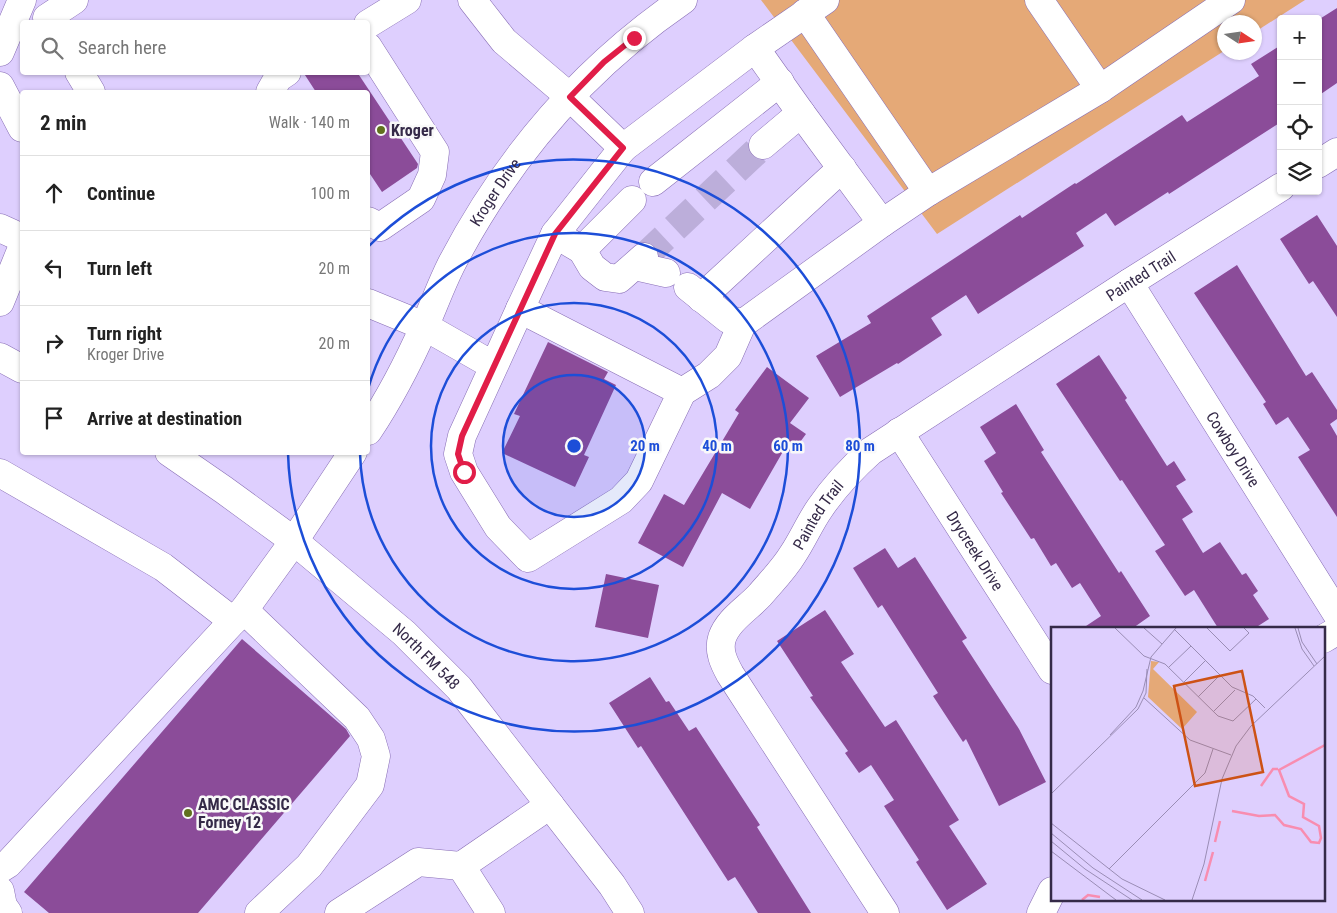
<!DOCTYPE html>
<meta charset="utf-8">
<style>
:root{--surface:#fff;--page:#f6f6f6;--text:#222;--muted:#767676;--line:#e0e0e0}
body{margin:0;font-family:"Roboto Condensed",sans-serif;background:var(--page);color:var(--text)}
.controls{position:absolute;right:15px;top:15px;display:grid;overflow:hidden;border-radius:5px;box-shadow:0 1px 4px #0004}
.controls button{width:45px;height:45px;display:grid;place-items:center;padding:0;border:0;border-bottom:1px solid var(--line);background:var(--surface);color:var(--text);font:25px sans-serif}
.compass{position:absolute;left:1217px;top:15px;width:45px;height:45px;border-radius:50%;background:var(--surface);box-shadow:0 1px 4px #0004;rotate:102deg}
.stop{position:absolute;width:15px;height:15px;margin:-11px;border:4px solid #e11d48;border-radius:50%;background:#fff}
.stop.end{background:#e11d48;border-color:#fff;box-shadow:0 1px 5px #0008}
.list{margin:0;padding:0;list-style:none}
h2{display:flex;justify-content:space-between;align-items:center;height:65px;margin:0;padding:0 20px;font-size:21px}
h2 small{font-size:16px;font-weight:400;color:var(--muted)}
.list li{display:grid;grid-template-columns:32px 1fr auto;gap:15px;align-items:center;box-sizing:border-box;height:75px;padding:0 20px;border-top:1px solid var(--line)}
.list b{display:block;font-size:19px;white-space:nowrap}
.list p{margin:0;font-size:16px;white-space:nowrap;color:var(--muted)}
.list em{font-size:16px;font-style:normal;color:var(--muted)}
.icon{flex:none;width:28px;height:28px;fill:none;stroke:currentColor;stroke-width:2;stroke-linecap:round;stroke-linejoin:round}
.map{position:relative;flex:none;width:1337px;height:913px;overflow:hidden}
.search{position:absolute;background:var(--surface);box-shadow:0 1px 4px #0004;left:20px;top:20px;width:350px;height:55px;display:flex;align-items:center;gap:12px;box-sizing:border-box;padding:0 18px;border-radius:5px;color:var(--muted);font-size:19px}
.panel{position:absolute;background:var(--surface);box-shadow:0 1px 4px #0004;left:20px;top:90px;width:350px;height:365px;border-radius:5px}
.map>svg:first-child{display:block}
</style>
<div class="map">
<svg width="1337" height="913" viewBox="0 0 1337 913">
<rect width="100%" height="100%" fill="#decffe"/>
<!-- green -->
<path fill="#e5a977" d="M761 0H1305L1255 32 1254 22H1224V51L937 234Z"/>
<!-- building -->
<path fill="#8b4c99" d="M1337 8V83L1318 96V20Z
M1281 45V122L1169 194 1168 192 1115 226 1106 213 1076 233 1084 246 978 314 966 295 931 318 942 335 898 364 897 363 840 397 816 356 871 323 867 316 1020 215 1022 218 1075 183 1076 184 1182 115 1187 122 1259 76 1251 64Z
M303 72H357L418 164 417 168 382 192 368 171V92H316Z
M1317 215 1337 246V317L1313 281 1309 284 1280 239Z
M1237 265 1306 376 1312 372 1337 410V419L1330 424 1337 436V517L1298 457 1310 450 1288 417 1276 425 1263 404 1266 402 1194 293Z
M548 342 608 372 604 379 616 385 584 455 589 457 575 487 502 453 520 416 514 414Z
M1099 355 1127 398 1125 400 1167 466 1174 461 1186 480 1176 486 1193 512 1182 519 1203 553 1220 542 1242 575 1246 573 1258 591 1253 595 1269 619 1255 628H1218L1194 590 1185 596 1155 551 1165 545 1122 480 1120 481 1056 384Z
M767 367 809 398 790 423 806 434 792 453 785 448 750 509 722 493 683 567 638 543 664 494 684 505 739 413 735 410Z
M1016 404 1044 450 1041 452 1119 573 1121 571 1150 616 1133 628H1083L1101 616 1080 583 1072 588 1056 563 1051 566 1034 538 1031 539 1001 493 1003 492 984 461 996 453 980 427Z
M885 548 898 568 915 557 967 638 962 641 1019 729 1046 782 999 806 966 739 963 742 933 696 938 693 882 605 878 608 853 568Z
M606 574 659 585 648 638 595 627Z
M825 610 854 654 841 662 885 727 896 720 959 820 949 826 987 884 947 910 916 862 919 860 884 806 894 800 871 765 859 773 845 753 848 751 810 697 813 696 777 641Z
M242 639 346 729 350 736 198 913H49L24 892Z
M650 677 666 702 669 701 689 731 696 727 760 825 757 827 811 913H758L735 877 728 881 641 746 638 748 609 703Z"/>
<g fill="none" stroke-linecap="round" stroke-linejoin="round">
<!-- minor-tunnel -->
<path stroke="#bcaeda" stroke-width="28" stroke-dasharray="28 14" stroke-linecap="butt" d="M644 257 763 145"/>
<!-- minor casing -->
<g stroke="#886eb5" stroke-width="29">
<g id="minor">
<path d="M472 0 504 41 570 97 623 148 755 48 801 113 882 223 742 324 728 319 688 287"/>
<path d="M805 13 928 192"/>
<path d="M47 18 74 0"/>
<path d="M368 24 407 0"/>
<path d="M368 47 435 152 432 175 421 199 380 227 368 221"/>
<path d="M755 48 825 0"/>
<path d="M0 52 22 0"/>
<path d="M79 72 91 92"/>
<path d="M0 86 22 128"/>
<path d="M1100 89 1231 0"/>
<path d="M270 92 278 78 287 72"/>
<path d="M763 145 801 113"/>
<path d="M623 148 555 234 582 250 592 267 605 277 619 279 644 257"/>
<path d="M1318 164 1337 152"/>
<path d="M653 182 780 82"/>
<path d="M882 223 928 192 1100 89 1039 0"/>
<path d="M0 228 22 238"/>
<path d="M582 250 632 200"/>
<path d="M635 266 666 273"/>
<path id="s1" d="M1129 283 1337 614"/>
<path d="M701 298 842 168"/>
<path d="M0 302 22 248"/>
<path d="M368 303 424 326 494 366 520 309 682 392 639 481 621 500 528 558 498 527 464 472 458 454 462 436 494 366"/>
<path d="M520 309 555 234"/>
<path d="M682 392 709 375 728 356 742 324"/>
<path id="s2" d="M368 431C390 398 409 361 425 325 434 305 441 285 451 265 506 159 584 68 683 0"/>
<path id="s3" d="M899 432 1052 670"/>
<path d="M0 473 163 567 233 621 244 610 294 541 353 452"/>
<path d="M244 610 357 718 371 739 376 756 370 785 309 866 259 913"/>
<path d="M1323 639 1337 631"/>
<path d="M0 869 8 864 233 621"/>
<path d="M0 891 3 906 8 913"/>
<path d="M339 913 418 862 461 866"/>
<path d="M491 913 461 866 550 805"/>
<path id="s4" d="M885 913 730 674C724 663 718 651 722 638 728 620 747 609 760 595 771 582 784 569 793 554 803 539 810 522 820 508 835 486 852 468 871 451L1129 283 1281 187"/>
<path d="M1041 913 1052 891"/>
</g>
</g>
<!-- major casing -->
<g stroke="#886eb5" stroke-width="29">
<g id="major">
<path d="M0 357 22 369"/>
<path id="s5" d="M169 452 224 490 294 541 404 633 459 688 612 885 630 913"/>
</g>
</g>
<!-- minor -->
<use href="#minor" stroke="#fff" stroke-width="28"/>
<!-- major -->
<use href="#major" stroke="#fff" stroke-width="28"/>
</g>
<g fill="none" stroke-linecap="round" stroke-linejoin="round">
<!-- route -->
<path stroke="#e11d48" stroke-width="6" d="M464 472 458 454 462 436 555 234 623 148 570 97 604 62 634 38"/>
</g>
<!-- distance rings -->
<circle cx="574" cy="446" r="71" fill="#1d4ed8" fill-opacity=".12"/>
<g fill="none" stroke="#1d4ed8" stroke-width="2.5">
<circle cx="574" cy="446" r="71"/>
<circle cx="574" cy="446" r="143"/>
<path d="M368 389A214 214 0 1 1 360 453"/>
<path d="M368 247A286 286 0 1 1 288 453"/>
</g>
<!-- markers -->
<g fill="#61711e" stroke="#f9f9f9" stroke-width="2">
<circle cx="381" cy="130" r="5"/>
<circle cx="188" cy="813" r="5"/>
</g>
<g text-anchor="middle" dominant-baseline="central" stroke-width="5" stroke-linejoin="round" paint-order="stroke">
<!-- poi labels -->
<g font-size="16" font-weight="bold" fill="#352a48" stroke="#f9f9f9" text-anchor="start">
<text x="391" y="130">Kroger</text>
<text x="198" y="804">AMC CLASSIC<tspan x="198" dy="18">Forney 12</tspan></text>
</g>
<!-- street labels -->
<g font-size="16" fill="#352a48" stroke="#f9f9f9">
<text stroke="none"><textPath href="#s2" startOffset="271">Kroger Drive</textPath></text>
<text stroke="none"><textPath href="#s4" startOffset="885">Painted Trail</textPath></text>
<text stroke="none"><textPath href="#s1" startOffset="196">Cowboy Drive</textPath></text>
<text stroke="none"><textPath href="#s4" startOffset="480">Painted Trail</textPath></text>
<text stroke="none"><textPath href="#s3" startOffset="141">Drycreek Drive</textPath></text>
<text stroke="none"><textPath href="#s5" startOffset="329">North FM 548</textPath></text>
</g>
</g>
<!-- overview -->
<g transform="translate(1051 627)">
<rect width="274" height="274" fill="#decffe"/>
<path d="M100 34 108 35 102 42 146 85 131 102 97 70Z" fill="#e5a977"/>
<path fill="none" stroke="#f88db0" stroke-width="2.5" d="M210 159 222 142H227M181 184 208 189 224 188 233 198 250 202 260 215 268 216 270 211 268 199 252 190 253 177 238 169 228 143 274 118M164 215 169 194M154 254 162 225M31 273 37 268 49 270"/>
<path fill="none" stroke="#9a8db5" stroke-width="1" d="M64 1 93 29 114 37 167 89 182 94 205 72M93 1 111 17M156 1 179 24 198 6 193 1M244 1 251 22 263 39M247 1 251 15 266 37M123 2 181 60 202 69 214 81M118 40 140 19M133 55 155 33M147 70 169 48M93 71 139 113 180 128M162 85 184 63M59 108 85 80 92 64 100 30 125 1M0 167 87 82 95 66 96 42M0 196 71 252 114 273M0 206 42 241 91 273M0 214 34 242 81 273M0 224 65 273M58 242 154 146 162 122M141 273 153 237 171 152 185 119 200 99 274 29"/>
<path fill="#cd5215" fill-opacity="0.15" stroke="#cd5215" stroke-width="2.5" d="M191 44 212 145 144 159 123 59Z"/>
<rect width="274" height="274" fill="none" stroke="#352a48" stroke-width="2.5"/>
</g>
<circle cx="574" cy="446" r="8" fill="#1d4ed8" stroke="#f9f9f9" stroke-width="2.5"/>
<g font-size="15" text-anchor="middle" font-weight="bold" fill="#1d4ed8" stroke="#f9f9f9" stroke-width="5" stroke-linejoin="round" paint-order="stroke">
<text x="645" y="451">20 m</text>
<text x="717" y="451">40 m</text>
<text x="788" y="451">60 m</text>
<text x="860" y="451">80 m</text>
</g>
</svg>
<div class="controls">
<button>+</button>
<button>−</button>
<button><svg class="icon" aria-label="locate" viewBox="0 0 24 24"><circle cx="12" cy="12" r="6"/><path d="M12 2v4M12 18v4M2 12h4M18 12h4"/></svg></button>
<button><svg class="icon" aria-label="layers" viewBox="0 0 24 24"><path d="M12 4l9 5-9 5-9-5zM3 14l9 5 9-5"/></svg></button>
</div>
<svg class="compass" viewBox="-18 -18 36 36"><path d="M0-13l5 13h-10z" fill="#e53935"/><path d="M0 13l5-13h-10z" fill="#767676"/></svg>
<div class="stop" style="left:464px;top:472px"></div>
<div class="stop end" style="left:634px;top:38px"></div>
<div class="search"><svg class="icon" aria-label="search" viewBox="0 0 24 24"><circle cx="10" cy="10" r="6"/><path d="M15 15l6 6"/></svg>Search here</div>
<section class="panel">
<h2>2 min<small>Walk · 140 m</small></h2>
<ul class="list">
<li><svg class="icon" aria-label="ahead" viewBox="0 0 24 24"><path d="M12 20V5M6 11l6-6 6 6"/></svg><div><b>Continue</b></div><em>100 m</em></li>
<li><svg class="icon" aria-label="left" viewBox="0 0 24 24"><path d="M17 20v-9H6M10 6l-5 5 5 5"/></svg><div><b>Turn left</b></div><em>20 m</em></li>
<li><svg class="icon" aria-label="right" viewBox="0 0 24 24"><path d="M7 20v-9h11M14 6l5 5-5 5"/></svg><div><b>Turn right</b><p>Kroger Drive</p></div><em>20 m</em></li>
<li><svg class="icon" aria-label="arrive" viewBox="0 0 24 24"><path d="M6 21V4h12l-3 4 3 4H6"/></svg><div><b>Arrive at destination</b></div></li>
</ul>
</section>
</div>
